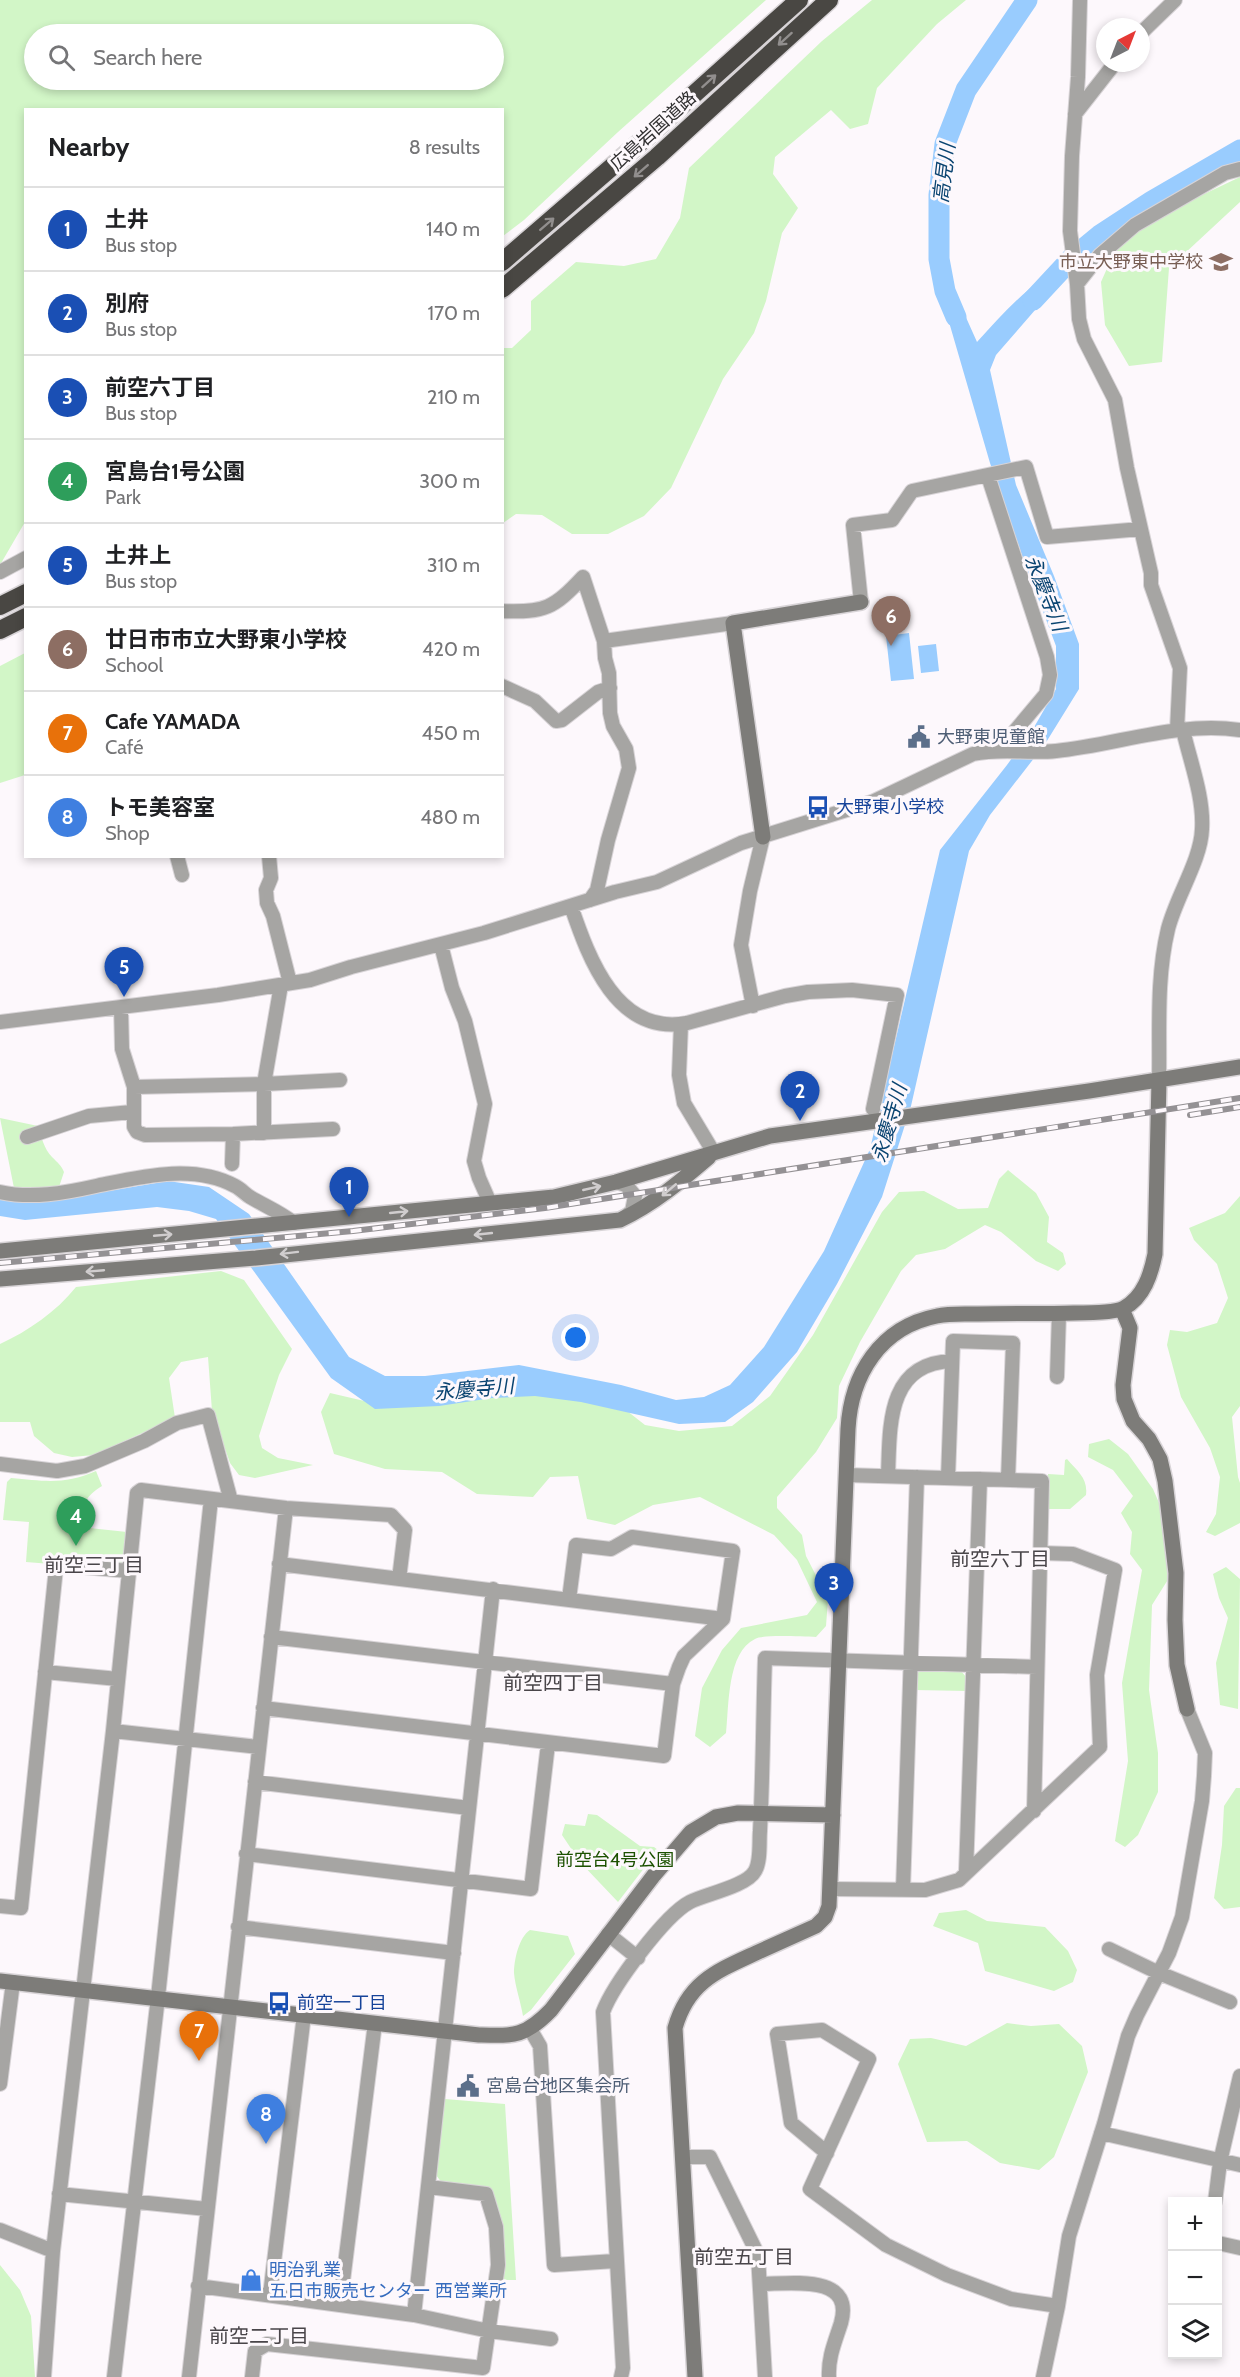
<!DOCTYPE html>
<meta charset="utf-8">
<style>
:root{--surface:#fff;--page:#f2f2f2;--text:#202124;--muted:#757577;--line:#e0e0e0;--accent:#ea580c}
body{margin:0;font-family:Cabin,"Noto Sans JP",sans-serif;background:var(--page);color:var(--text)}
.controls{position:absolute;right:18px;bottom:18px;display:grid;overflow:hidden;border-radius:0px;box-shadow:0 3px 9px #0003}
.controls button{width:54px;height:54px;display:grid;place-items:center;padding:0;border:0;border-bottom:2px solid var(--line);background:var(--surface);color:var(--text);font:30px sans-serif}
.compass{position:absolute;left:1096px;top:18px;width:54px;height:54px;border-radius:50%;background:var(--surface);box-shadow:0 3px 9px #0003;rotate:42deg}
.you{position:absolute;left:576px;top:1338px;width:21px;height:21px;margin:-15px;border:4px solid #fff;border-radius:50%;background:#1a73e8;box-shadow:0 0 0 9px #1a73e833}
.badge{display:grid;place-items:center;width:39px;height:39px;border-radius:50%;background:var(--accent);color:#fff;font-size:20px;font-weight:700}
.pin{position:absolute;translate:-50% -50px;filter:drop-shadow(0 2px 3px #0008)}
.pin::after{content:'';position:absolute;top:32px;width:21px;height:18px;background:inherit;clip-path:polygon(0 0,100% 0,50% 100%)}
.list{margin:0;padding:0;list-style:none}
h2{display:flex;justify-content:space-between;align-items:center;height:78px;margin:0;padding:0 24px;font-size:26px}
h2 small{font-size:20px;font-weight:400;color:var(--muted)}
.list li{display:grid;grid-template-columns:39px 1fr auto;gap:18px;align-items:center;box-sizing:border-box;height:84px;padding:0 24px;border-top:2px solid var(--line)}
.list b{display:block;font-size:22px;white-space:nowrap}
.list p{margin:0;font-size:20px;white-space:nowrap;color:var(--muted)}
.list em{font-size:20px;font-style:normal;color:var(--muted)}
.icon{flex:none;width:33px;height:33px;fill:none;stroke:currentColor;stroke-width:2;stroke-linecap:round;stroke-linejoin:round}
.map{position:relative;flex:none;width:1240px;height:2377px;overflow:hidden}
.search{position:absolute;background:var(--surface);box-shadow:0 3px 9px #0003;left:24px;top:24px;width:480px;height:66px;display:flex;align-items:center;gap:15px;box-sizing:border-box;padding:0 21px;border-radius:33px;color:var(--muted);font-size:22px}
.panel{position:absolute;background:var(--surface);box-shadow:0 3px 9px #0003;left:24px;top:108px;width:480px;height:750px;border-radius:0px}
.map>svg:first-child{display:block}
</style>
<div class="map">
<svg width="1240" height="2377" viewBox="0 0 1240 2377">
<rect width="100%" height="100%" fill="#fdf8fc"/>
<!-- green -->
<path fill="#d2f6c7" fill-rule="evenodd" d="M0 0H766L618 132 524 220 503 236 502 110H26L25 522 0 565ZM34 34H494V80H34Z
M872 0H966L937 24 877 88 868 124 850 129 831 110 775 157 773 174 798 208 782 233 766 301 754 333 723 379 671 488 644 516 608 534H572L542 515 516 514 503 523V348H512L531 330V301L576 262 624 266 656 259 680 218 689 168 822 41Z
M1240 177V202L1169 268 1162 362 1129 366 1105 325 1101 282 1117 246 1160 215Z
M25 653V775L0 783V666Z
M0 1118 38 1126C41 1136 44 1149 52 1157 58 1163 61 1165 64 1172L59 1187 49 1191 14 1188Z
M1008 1170 1036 1193 1049 1217 1047 1242 1063 1253 1066 1264 1058 1271 1036 1261 1001 1232 985 1225 945 1249 916 1255 901 1271 860 1342 839 1386 837 1418 816 1452 777 1497V1508L802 1535 806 1556 828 1599 826 1626 816 1637C803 1637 764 1634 755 1639 727 1652 729 1706 726 1733L710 1747 695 1736 702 1688 722 1650 741 1628 807 1615 817 1602 797 1560 774 1535 700 1497 653 1505 615 1525 587 1519 578 1476 550 1477 533 1497 477 1494 442 1472 385 1469 334 1454 321 1412 330 1393 373 1403 599 1389 645 1425 679 1431 732 1426 770 1396 813 1335 882 1212 899 1192 924 1191 958 1209 988 1208 999 1179Z
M1240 1196V1406L1232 1417 1238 1477 1240 1483V1523L1215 1536 1206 1532 1216 1514 1220 1477 1210 1448 1181 1397 1167 1345 1170 1330 1187 1332 1217 1323 1228 1298 1217 1264 1194 1240 1189 1228 1225 1213Z
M221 1271 244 1280 292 1349 279 1375 259 1436 262 1448 278 1458 313 1465 255 1478 239 1475 230 1463 212 1411 208 1357 181 1362 169 1378 175 1418 94 1455 72 1457 54 1453 34 1436 30 1422H0V1344C28 1331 56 1312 76 1287Z
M1109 1439 1128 1454 1153 1489 1163 1512 1169 1578 1152 1605 1149 1690 1158 1753V1792L1138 1835 1125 1847 1115 1841 1128 1761 1122 1683 1142 1570 1130 1554 1132 1532 1121 1513 1133 1496 1113 1470 1088 1457 1089 1444Z
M1067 1459C1078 1472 1088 1478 1086 1495L1070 1509H1047L1048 1474 1064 1475 1065 1460Z
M96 1471 102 1486C84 1497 82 1506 80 1527L127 1532 124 1567 52 1560 51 1564 26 1562 29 1522 3 1520 7 1482 11 1478C44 1481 65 1485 96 1471Z
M1226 1567 1240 1579 1238 1709 1220 1705 1216 1663 1228 1618 1219 1598 1213 1574Z
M921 1670 961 1671 967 1678V1691L914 1690V1676Z
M1236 1788H1240V1907L1224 1909 1214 1898 1222 1845 1224 1806Z
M588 1814 597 1815 640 1846 654 1847 658 1850 618 1902 580 1862 562 1835 565 1824 585 1826Z
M966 1910 987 1921 1045 1927 1068 1951 1077 1970 1073 1982 1054 1991 985 1971 978 1943 933 1926 939 1913Z
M530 1930 568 1936 575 1954 531 2010 523 2016C521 2003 515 1986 514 1973 514 1960 519 1937 530 1930Z
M1007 2023 1031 2026 1059 2024 1082 2046 1088 2072 1054 2157 1039 2170 1000 2163 967 2141 927 2142 898 2064 910 2039 931 2038 966 2046Z
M445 2099 505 2104 516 2280H501L489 2190 442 2183 436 2175Z
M0 2265 20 2290 31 2316 35 2377H0Z"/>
<!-- water -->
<path fill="#99ccfe" d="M1044 278 1053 279 1055 287 996 355 990 370 1016 485 1054 576 1079 644V689L1045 744 990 815 969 851 911 1106 882 1197 837 1284 797 1352 753 1402 725 1422 679 1424 581 1402 535 1396 492 1398 439 1406 375 1409 331 1378 216 1219 189 1211 157 1207 25 1220 0 1216V1197L25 1203 61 1199 168 1181 209 1187 249 1214 349 1357 385 1376H425L519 1365 621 1385 676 1400 704 1397 730 1385 764 1347 824 1251 870 1149 940 850 1007 765 1033 729 1056 689V646L1024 561 990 463 942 298 945 291 960 304 977 342C998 319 1019 295 1044 278Z
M909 633 914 679 891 681 886 636Z
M936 644 939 671 921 673 918 646Z"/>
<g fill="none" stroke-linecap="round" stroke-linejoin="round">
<!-- river -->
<path stroke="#99ccfe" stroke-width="21" d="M1033 300 1072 258 1100 235 1152 201 1240 150
M956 317 945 291 939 259V195L945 144 966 90 1027 0"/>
<!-- street casing -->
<g stroke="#d8d4d7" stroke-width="16">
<path id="street" d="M1141 33 1175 0
M1075 114 1115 63
M1077 284 1070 231 1072 156 1078 77 1080 0
M988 476 1047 657 1050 675 1046 694 999 750
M0 572 26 558
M861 602 853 525 892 520 912 491 1026 467 1047 537 1141 529
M502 611C545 613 554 608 583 577L604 641 605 658 609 673 610 713 613 726 626 749 629 768 608 840 597 890 590 900
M604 641 733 623
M502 686 535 701 556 721 562 720 598 692 610 688
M1177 730 1180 668 1151 585V573L1127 468 1115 400 1084 339 1079 319 1077 284 1100 255 1135 225 1225 173 1240 169
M177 856 182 875
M269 856 271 878 266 890 267 903 273 916 290 983
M571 906C589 959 617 1036 687 1023L785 996 808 992 852 990 897 995 873 1109
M441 945 452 988 465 1021 485 1104 474 1161 479 1178 490 1203
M753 1006 741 945 750 891 763 837
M121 1007 122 1049 134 1087V1127L137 1132 145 1135 233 1134 333 1129
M0 1022 218 995 310 980 351 967 484 933 615 892 657 882 741 843 872 802 973 754C1001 748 1028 754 1056 751 1117 745 1178 721 1240 730
M681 1024 679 1075 684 1103 714 1153
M1159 1081C1160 1030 1156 979 1168 929 1176 897 1201 860 1202 829 1204 797 1190 761 1183 730
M134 1087 264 1084 340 1080
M264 1133V1084L281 985
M27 1137 89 1116 132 1112
M232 1164 233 1134
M616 1182 626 1185 635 1196 632 1211 625 1217
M0 1192C31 1199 65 1193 96 1186 140 1177 193 1163 235 1186 241 1189 245 1194 250 1197 265 1206 280 1212 294 1223
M1057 1377 1059 1314
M0 1464 57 1471 85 1466 144 1441 177 1423 208 1415 231 1501
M846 1475 1042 1481 1034 1811
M888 1476C890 1427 886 1363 952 1361
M948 1478 953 1341 1013 1343 1008 1480
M279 1564 723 1619
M271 1637 673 1684
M45 1672 118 1679
M263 1708 664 1756 673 1684 679 1667 684 1656 723 1619 733 1551 632 1537 611 1549 576 1545 569 1599
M113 1731 259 1747
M255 1782 469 1808
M246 1854 531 1889 548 1744
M966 1872 980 1479
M831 1889 925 1890 959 1880 1100 1747 1097 1675 1115 1570 1073 1554 1041 1553
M903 1890 917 1477
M0 1906 21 1908 56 1568 61 1565 129 1571
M238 1927 454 1953
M608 1934 638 1958
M1109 1949 1159 1973 1230 2002
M530 2029 540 2046 554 2265 615 2261
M0 2084 13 1982
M1101 2133 1240 2165
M827 2153 791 2123 777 2034 822 2030 869 2059 810 2189 886 2245 947 2275 1011 2299 1058 2306
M683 2157H710L758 2255 765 2377
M59 2194 207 2209
M1215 2202 1220 2162 1240 2076
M0 2230 53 2251
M1218 2243 1240 2248
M760 2284C789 2284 855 2273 841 2323 835 2342 828 2357 829 2377
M198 2286 414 2315 489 2331 551 2339
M270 2295 304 2015
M340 2305 375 2023
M414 2315 493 1589
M44 2377 53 2251 113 1731 137 1493 141 1490 286 1508 391 1515 405 1530 399 1579
M114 2377 158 1997 211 1499
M189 2377 286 1508
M252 2377 255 2351 267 2344 483 2368 498 2265 496 2227 486 2194 429 2187
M621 2377 623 2368 603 2012C613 1985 665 1915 690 1902 706 1894 747 1886 755 1871 761 1861 759 1842 760 1831 763 1773 763 1715 765 1658L1037 1667
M1043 2377 1058 2306 1069 2236 1104 2124 1128 2036 1137 2015 1169 1953 1182 1917 1202 1801 1204 1776 1205 1753 1187 1709"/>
</g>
<!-- secondary casing -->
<g stroke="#d8d4d7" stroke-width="18">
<path id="secondary" d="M763 837 733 623 861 602
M0 1251 554 1197 616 1182 770 1136 1089 1091 1240 1067
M0 1279 256 1258 620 1220C654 1204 681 1181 709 1157
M1122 1309 1130 1328 1123 1385 1124 1399 1133 1421 1149 1439 1160 1459 1165 1481 1176 1573 1175 1620 1177 1665 1187 1709
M0 1981 479 2035C514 2036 525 2037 551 2010L654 1875 691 1832 716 1817 738 1813 833 1815
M695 2377 675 2028C688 1982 717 1971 756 1953 776 1944 796 1935 816 1926L825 1917 829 1906 848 1429C851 1375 880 1327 937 1316 950 1313 965 1314 978 1314 1010 1313 1042 1314 1074 1313 1086 1313 1115 1313 1124 1308 1144 1297 1151 1274 1155 1254L1159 1081"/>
</g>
<!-- highway casing -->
<g stroke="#d8d4d7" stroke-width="21">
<path id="highway" d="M502 262 643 140 799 0
M502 289 657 157 829 0
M0 606 26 593
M0 630 26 617"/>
</g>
<!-- street -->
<use href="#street" stroke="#a6a5a3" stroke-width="14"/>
<!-- secondary -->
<use href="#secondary" stroke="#7d7c79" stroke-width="15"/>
<!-- highway -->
<use href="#highway" stroke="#494743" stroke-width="18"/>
<!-- rail casing -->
<g stroke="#949194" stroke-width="6">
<path id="rail" d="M1190 1115 1240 1107
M0 1263 353 1231 545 1208 1240 1098"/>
</g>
<!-- rail -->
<use href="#rail" stroke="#fdf8fc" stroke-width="4" stroke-dasharray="11" stroke-linecap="butt"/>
</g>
<!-- one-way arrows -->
<defs><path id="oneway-shaft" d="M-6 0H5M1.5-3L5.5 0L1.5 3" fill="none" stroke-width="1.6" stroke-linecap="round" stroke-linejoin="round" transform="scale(1.5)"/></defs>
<g stroke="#918e8d">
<use href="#oneway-shaft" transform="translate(785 39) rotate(138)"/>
<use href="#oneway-shaft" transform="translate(709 81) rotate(-42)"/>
<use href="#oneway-shaft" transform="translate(641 171) rotate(139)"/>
<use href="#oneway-shaft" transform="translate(547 224) rotate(-41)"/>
</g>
<g stroke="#d0cdce">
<use href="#oneway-shaft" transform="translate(592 1188) rotate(-13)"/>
<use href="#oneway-shaft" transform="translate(669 1190) rotate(140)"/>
<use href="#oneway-shaft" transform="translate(399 1212) rotate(-6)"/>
<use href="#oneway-shaft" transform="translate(483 1234) rotate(174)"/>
<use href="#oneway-shaft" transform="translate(163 1235) rotate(-5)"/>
<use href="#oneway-shaft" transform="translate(289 1253) rotate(173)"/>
<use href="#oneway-shaft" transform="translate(95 1271) rotate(175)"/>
</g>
<!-- icons -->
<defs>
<g id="school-bare" transform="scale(1.8)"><path d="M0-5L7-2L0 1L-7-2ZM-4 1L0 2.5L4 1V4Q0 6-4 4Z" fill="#8d6e63" stroke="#fdf8fc" stroke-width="2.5" paint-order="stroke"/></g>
<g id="civic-bare" transform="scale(1.8)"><path d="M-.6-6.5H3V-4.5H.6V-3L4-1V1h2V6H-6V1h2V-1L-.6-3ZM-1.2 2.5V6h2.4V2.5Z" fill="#5c6f8a" stroke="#fdf8fc" stroke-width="2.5" paint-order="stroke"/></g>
<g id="bus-bare" transform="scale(1.8)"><path d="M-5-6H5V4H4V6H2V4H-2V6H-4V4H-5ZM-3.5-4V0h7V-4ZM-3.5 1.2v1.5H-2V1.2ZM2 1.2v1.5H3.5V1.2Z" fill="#1a4fb4" stroke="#fdf8fc" stroke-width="2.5" paint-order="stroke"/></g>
<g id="shop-bare" transform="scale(1.8)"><path d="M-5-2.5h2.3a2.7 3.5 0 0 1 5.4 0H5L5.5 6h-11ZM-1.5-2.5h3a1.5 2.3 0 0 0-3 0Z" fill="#3f7fe0" stroke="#fdf8fc" stroke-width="2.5" paint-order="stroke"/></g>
</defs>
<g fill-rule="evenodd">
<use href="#school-bare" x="1221" y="262"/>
<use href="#civic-bare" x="919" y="737"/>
<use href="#bus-bare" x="818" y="807"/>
<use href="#bus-bare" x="279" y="2003"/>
<use href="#civic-bare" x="468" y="2086"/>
<use href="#shop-bare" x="251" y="2280"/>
</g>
<g text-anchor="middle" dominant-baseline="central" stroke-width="6" stroke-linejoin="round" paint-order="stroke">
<!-- street labels -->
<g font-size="18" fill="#302f30" stroke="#fdf8fc">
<text transform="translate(653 131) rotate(-42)">広島岩国道路</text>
</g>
<!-- education labels -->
<g font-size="18" fill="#785e54" stroke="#fdf8fc" text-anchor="end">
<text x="1203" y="262">市立大野東中学校</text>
</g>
<!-- service labels -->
<g font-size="18" fill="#4e5e75" stroke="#fdf8fc" text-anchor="start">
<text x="937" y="737">大野東児童館</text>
<text x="486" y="2086">宮島台地区集会所</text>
</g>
<!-- transit labels -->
<g font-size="18" fill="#164399" stroke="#fdf8fc" text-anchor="start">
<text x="836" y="807">大野東小学校</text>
<text x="297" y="2003">前空一丁目</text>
</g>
<!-- park labels -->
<g font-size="18" fill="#1c5100" stroke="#fdf8fc">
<text x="615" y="1860">前空台4号公園</text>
</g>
<!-- shop labels -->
<g font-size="18" fill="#366cbe" stroke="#fdf8fc" text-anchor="start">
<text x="269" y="2270">明治乳業<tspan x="269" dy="21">五日市販売センター 西営業所</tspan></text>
</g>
<!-- water labels -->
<g font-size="20" font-style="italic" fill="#0a4471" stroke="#fdf8fc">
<text transform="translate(944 173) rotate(-83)">高見川</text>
<text transform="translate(1046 593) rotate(68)">永慶寺川</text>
<text transform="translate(889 1123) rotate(-74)">永慶寺川</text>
<text transform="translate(474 1389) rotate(-5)">永慶寺川</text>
</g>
<!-- neighbourhood labels -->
<g font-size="20" fill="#494549" stroke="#fdf8fc">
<text x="1000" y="1559">前空六丁目</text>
<text x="94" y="1565">前空三丁目</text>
<text x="553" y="1683">前空四丁目</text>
<text x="744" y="2257">前空五丁目</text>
<text x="259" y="2336">前空二丁目</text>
</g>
</g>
</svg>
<div class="controls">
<button>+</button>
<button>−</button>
<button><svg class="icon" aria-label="layers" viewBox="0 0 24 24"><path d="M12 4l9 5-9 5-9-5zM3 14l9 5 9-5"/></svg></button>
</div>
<svg class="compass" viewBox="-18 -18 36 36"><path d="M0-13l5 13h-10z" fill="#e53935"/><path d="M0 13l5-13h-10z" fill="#757577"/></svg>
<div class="you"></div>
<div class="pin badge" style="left:349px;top:1217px;background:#1a4fb4">1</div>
<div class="pin badge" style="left:800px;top:1121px;background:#1a4fb4">2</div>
<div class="pin badge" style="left:834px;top:1613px;background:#1a4fb4">3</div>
<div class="pin badge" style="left:76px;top:1546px;background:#2e9e5b">4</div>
<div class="pin badge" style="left:124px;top:997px;background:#1a4fb4">5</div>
<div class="pin badge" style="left:891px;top:646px;background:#8d6e63">6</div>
<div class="pin badge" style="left:199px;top:2061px;background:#e8710a">7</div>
<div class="pin badge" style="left:266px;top:2144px;background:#3f7fe0">8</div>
<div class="search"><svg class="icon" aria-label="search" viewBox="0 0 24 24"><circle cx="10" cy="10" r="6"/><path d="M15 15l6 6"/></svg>Search here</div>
<section class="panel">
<h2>Nearby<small>8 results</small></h2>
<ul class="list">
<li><span class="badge" style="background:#1a4fb4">1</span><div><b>土井</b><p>Bus stop</p></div><em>140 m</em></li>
<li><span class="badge" style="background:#1a4fb4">2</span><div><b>別府</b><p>Bus stop</p></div><em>170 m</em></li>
<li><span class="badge" style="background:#1a4fb4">3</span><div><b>前空六丁目</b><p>Bus stop</p></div><em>210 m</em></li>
<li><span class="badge" style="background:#2e9e5b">4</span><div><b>宮島台1号公園</b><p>Park</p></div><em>300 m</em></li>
<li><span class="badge" style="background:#1a4fb4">5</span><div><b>土井上</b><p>Bus stop</p></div><em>310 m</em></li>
<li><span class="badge" style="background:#8d6e63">6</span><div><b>廿日市市立大野東小学校</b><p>School</p></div><em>420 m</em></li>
<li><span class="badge" style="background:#e8710a">7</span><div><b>Cafe YAMADA</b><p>Café</p></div><em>450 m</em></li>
<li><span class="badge" style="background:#3f7fe0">8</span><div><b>トモ美容室</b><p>Shop</p></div><em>480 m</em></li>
</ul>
</section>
</div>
